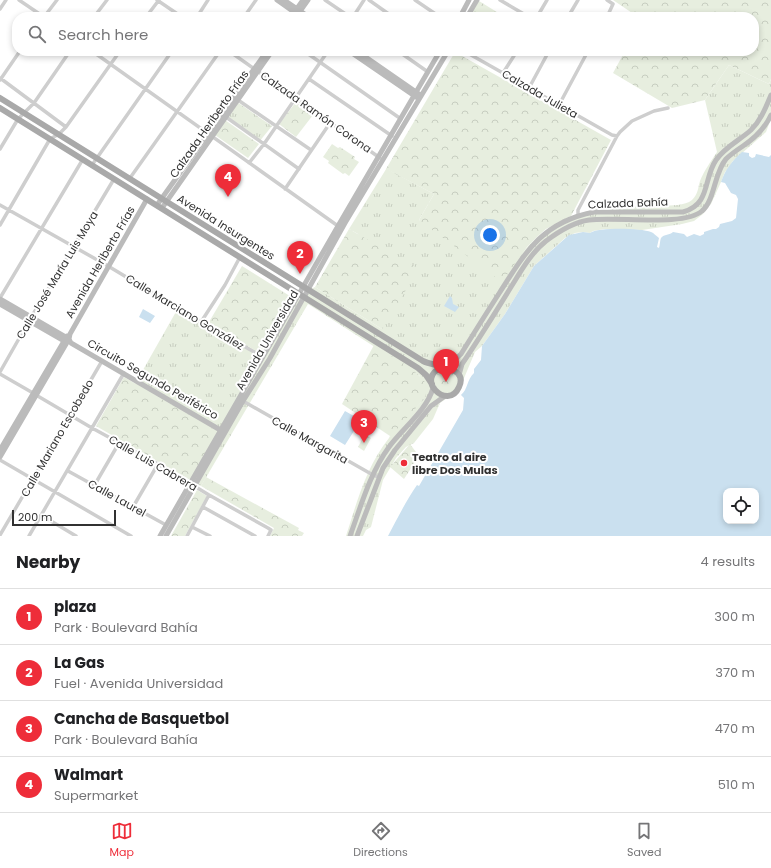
<!DOCTYPE html>
<meta charset="utf-8">
<style>
:root{--surface:#fff;--page:#f6f6f6;--text:#202124;--muted:#757577;--line:#e0e0e0;--accent:#ee2d39}
body{margin:0;font-family:Poppins,sans-serif;background:var(--page);color:var(--text)}
.controls{position:absolute;right:12px;bottom:12px;display:grid;overflow:hidden;border-radius:8px;box-shadow:0 2px 6px #0003}
.controls button{width:36px;height:36px;display:grid;place-items:center;padding:0;border:0;border-bottom:1px solid var(--line);background:var(--surface);color:var(--text);font:20px sans-serif}
.scale{position:absolute;left:12px;bottom:10px;width:104px;box-sizing:border-box;padding-left:4px;border:2px solid #313131;border-top:0;font-size:11px;line-height:14px;white-space:nowrap;color:#313131;-webkit-text-stroke:3px #fff;paint-order:stroke}
.you{position:absolute;left:490px;top:235px;width:14px;height:14px;margin:-10px;border:3px solid #fff;border-radius:50%;background:#1a73e8;box-shadow:0 0 0 6px #1a73e833}
.badge{display:grid;place-items:center;width:26px;height:26px;border-radius:50%;background:var(--accent);color:#fff;font-size:13px;font-weight:700}
.pin{position:absolute;translate:-50% -33px;filter:drop-shadow(0 1px 2px #0008)}
.pin::after{content:'';position:absolute;top:21px;width:14px;height:12px;background:inherit;clip-path:polygon(0 0,100% 0,50% 100%)}
.list{margin:0;padding:0;list-style:none}
h2{display:flex;justify-content:space-between;align-items:center;height:52px;margin:0;padding:0 16px;font-size:17px}
h2 small{font-size:13px;font-weight:400;color:var(--muted)}
.list li{display:grid;grid-template-columns:26px 1fr auto;gap:12px;align-items:center;box-sizing:border-box;height:56px;padding:0 16px;border-top:1px solid var(--line)}
.list b{display:block;font-size:15px;white-space:nowrap}
.list p{margin:0;font-size:13px;white-space:nowrap;color:var(--muted)}
.list em{font-size:13px;font-style:normal;color:var(--muted)}
.icon{flex:none;width:22px;height:22px;fill:none;stroke:currentColor;stroke-width:2;stroke-linecap:round;stroke-linejoin:round}
.map{position:relative;flex:none;width:771px;height:536px;overflow:hidden}
.search{position:absolute;background:var(--surface);box-shadow:0 2px 6px #0003;left:12px;right:12px;top:12px;height:44px;display:flex;align-items:center;gap:10px;box-sizing:border-box;padding:0 14px;border-radius:16px;color:var(--muted);font-size:15px}
.sheet{height:276px;background:var(--surface)}
nav{display:flex;justify-content:space-around;align-items:center;box-sizing:border-box;height:56px;border-top:1px solid var(--line);background:var(--surface);font-size:11px;color:var(--muted)}
nav a{display:grid;justify-items:center;gap:2px}
nav .on{color:var(--accent)}
.map>svg:first-child{display:block}
</style>
<div class="map">
<svg width="771" height="536" viewBox="0 0 771 536">
<defs>
<pattern id="grass-tufts" width="24" height="20" patternUnits="userSpaceOnUse"><rect width="24" height="20" fill="#e7eedf"/><path d="M3 7l-1-3M5 7V3M7 7l1-3M15 17l-1-3M17 17v-4M19 17l1-3" fill="none" stroke="#c7cdc0"/></pattern>
<pattern id="forest-crowns" width="20" height="18" patternUnits="userSpaceOnUse"><rect width="20" height="18" fill="#e7eedf"/><path d="M2 6a3 3 0 1 1 6 0M12 15a3 3 0 1 1 6 0" fill="none" stroke="#c7cdc0"/></pattern>
</defs>
<rect width="100%" height="100%" fill="#fff"/>
<!-- grass -->
<path fill="url(#grass-tufts)" d="M729 65 769 84 771 79V119L766 132 732 162 730 167 725 172 721 182 711 204 703 214 694 221 682 224 642 230 605 229 593 231 590 233 583 232 575 233 565 238 534 266 505 314 482 346 475 352 459 390 440 403 433 419 414 443 406 447 396 458 383 480 371 527 366 530 363 536H346C357 502 366 467 389 438 399 424 412 412 424 399L420 376 308 304 201 486 190 480 135 384 177 310 209 322 261 354 293 298 315 287 382 329 358 234 349 229 388 166 387 169 434 194 419 220 516 261C538 232 562 215 599 209 619 206 641 207 662 206 671 205 685 206 692 200 698 194 698 188 700 181 704 171 711 161 717 152L705 100Z
M237 102 272 126 259 142 227 117Z"/>
<!-- forest -->
<path fill="url(#forest-crowns)" d="M613 0H771V79L769 84 729 65 705 100 672 108 613 73 625 51H754V17H638Z
M479 1 505 17H472L469 15Z
M455 52 611 140 571 216 546 229 537 237 527 247 502 282 419 220 434 194 386 169Z
M296 102 313 115 296 137 279 124Z
M225 120 259 144 248 158 215 135Z
M332 144 338 148 340 147 355 157 354 159 359 162 349 176 345 173 343 174 328 163 329 161 323 157Z
M349 229 419 269 382 329 315 287Z
M242 266 293 298 261 354 209 322Z
M374 345C386 353 421 372 426 384 428 390 426 394 424 399L389 438 390 436 342 404Z
M435 381a11 11 0 1 1 22 0a11 11 0 1 1-22 0Z
M124 377 218 432 190 480 96 426Z
M365 434 371 438 364 451 358 447Z
M410 444 419 456 404 479 390 467Z
M206 477 299 528 298 530 304 533 302 536H270L274 528 201 486Z
M197 490 207 496 185 536H171Z"/>
<!-- water -->
<path fill="#cae0ef" fill-rule="evenodd" d="M742 152 749 153V156L752 158 755 157 756 154 769 157 771 155V536H388C397 519 406 501 417 485L419 486 463 410 464 398 461 395C468 389 467 379 474 373V369L481 360 482 346 505 314 534 266 569 235 583 232 590 233C598 227 641 228 651 232 654 233 656 236 659 238L657 247 659 248C660 245 660 240 661 238 664 234 670 235 673 232L684 234 687 237 694 234 700 236 704 234V232L713 229H716L719 227 720 224 732 221 736 218 738 199 736 195 731 193 725 183 721 182C725 170 732 161 742 152ZM726 491H756V521H726Z
M450 296 452 298 453 304 459 307 455 312 444 306Z
M143 309 155 316 150 323 139 317Z
M345 411 361 420 345 445 330 436Z"/>
<g fill="none" stroke-linecap="round" stroke-linejoin="round">
<!-- street -->
<path stroke="#cecece" stroke-width="3.5" d="M19 0 44 17
M157 0 182 17
M325 0 350 17
M369 0 393 17
M415 0 440 17
M500 0 529 17
M0 9 6 0
M44 17 57 0
M94 17 107 0
M146 17 159 0
M197 17 208 0
M244 17 256 0
M353 17 364 0
M537 17 547 0
M568 17 578 0
M607 17 613 4 607 0
M92 51 338 226
M229 51 380 158
M304 51 401 119
M398 51 428 72
M464 51 612 135 617 136
M503 73 517 51
M0 78 66 127
M309 79 392 136
M0 80 20 51
M529 88 549 51
M238 100 311 150
M559 105 588 51
M226 117 299 169
M0 149 18 119 34 103 70 51
M249 163 264 144 328 51
M92 165 172 51
M130 178 220 51
M285 189 330 123
M0 205 108 266 201 322 263 357
M578 216V210L617 136 620 132 632 121 654 111 668 108
M0 225 50 139 59 134 66 127 120 51
M0 298 83 159
M201 322 225 285 240 257
M0 372 29 321 114 179
M0 374 33 393
M36 395 92 428 158 464 209 495 268 528 271 530 268 536
M243 401 373 475 379 477
M0 460 131 536
M68 471 166 525
M94 486 119 443
M133 507 158 464
M203 507 255 536
M41 515 76 536
M192 527 210 536
M0 535 102 361
M29 536 124 373
M187 536 209 495"/>
<!-- secondary -->
<path stroke="#bbb" stroke-width="5" d="M277 0 301 17
M284 0 309 17
M298 14 308 0
M291 17 303 0
M460 17 469 0
M467 17 477 0
M349 51 416 97
M357 51 419 94
M157 205 267 51
M162 208 272 51
M0 299 69 339 71 343 222 431
M0 304 66 342
M447 367 461 354C474 333 487 312 500 292 526 251 543 222 594 212H683C711 204 703 179 716 160 725 147 740 140 751 130 761 120 766 107 771 95
M459 375 462 364C479 339 495 313 511 287 521 271 531 253 546 241 558 232 574 222 589 220 615 216 684 227 702 211 715 200 714 173 726 159 731 154 737 150 743 146 755 138 765 128 771 115
M0 450 67 336
M0 457 69 339 70 334 147 199
M160 536 338 226 440 51
M166 536 243 401 270 358 345 223 448 51
M350 536C361 506 370 473 389 447 403 428 427 410 433 388
M357 536 383 468 395 450 431 406 445 396"/>
<!-- primary -->
<path stroke="#a9a9a9" stroke-width="6" d="M0 98 423 361C434 367 469 366 459 387 448 412 413 378 443 367
M0 108 418 368 426 375 432 384"/>
</g>
<!-- markers -->
<circle fill="#ee2d39" stroke="#fff" stroke-width="1.5" cx="404" cy="463" r="4"/>
<g text-anchor="middle" dominant-baseline="central" stroke-width="4" stroke-linejoin="round" paint-order="stroke">
<!-- street labels -->
<g font-size="11" fill="#313131" stroke="#fff">
<text transform="translate(540 94) rotate(30)">Calzada Julieta</text>
<text transform="translate(316 112) rotate(35)">Calzada Ramón Corona</text>
<text transform="translate(209 124) rotate(-55)">Calzada Heriberto Frías</text>
<text transform="translate(628 203) rotate(-2)">Calzada Bahía</text>
<text transform="translate(226 227) rotate(32)">Avenida Insurgentes</text>
<text transform="translate(100 262) rotate(-60)">Avenida Heriberto Frías</text>
<text transform="translate(57 275) rotate(-59)">Calle José María Luis Moya</text>
<text transform="translate(185 312) rotate(31)">Calle Marciano González</text>
<text transform="translate(267 340) rotate(-60)">Avenida Universidad</text>
<text transform="translate(153 379) rotate(30)">Circuito Segundo Periférico</text>
<text transform="translate(57 438) rotate(-60)">Calle Mariano Escobedo</text>
<text transform="translate(310 440) rotate(29)">Calle Margarita</text>
<text transform="translate(153 463) rotate(30)">Calle Luis Cabrera</text>
<text transform="translate(117 498) rotate(29)">Calle Laurel</text>
</g>
<!-- poi labels -->
<g font-size="11" font-weight="bold" fill="#313131" stroke="#fff" text-anchor="start">
<text x="412" y="457">Teatro al aire<tspan x="412" dy="13">libre Dos Mulas</tspan></text>
</g>
</g>
</svg>
<div class="controls">
<button><svg class="icon" aria-label="locate" viewBox="0 0 24 24"><circle cx="12" cy="12" r="6"/><path d="M12 2v4M12 18v4M2 12h4M18 12h4"/></svg></button>
</div>
<div class="scale">200 m</div>
<div class="you"></div>
<div class="pin badge" style="left:446px;top:382px">1</div>
<div class="pin badge" style="left:300px;top:274px">2</div>
<div class="pin badge" style="left:364px;top:443px">3</div>
<div class="pin badge" style="left:228px;top:197px">4</div>
<div class="search"><svg class="icon" aria-label="search" viewBox="0 0 24 24"><circle cx="10" cy="10" r="6"/><path d="M15 15l6 6"/></svg>Search here</div>
</div>
<section class="sheet">
<h2>Nearby<small>4 results</small></h2>
<ul class="list">
<li><span class="badge">1</span><div><b>plaza</b><p>Park · Boulevard Bahía</p></div><em>300 m</em></li>
<li><span class="badge">2</span><div><b>La Gas</b><p>Fuel · Avenida Universidad</p></div><em>370 m</em></li>
<li><span class="badge">3</span><div><b>Cancha de Basquetbol</b><p>Park · Boulevard Bahía</p></div><em>470 m</em></li>
<li><span class="badge">4</span><div><b>Walmart</b><p>Supermarket</p></div><em>510 m</em></li>
</ul>
</section>
<nav>
<a class="on"><svg class="icon" aria-label="map" viewBox="0 0 24 24"><path d="M3 6l6-2 6 2 6-2v14l-6 2-6-2-6 2zM9 4v14M15 6v14"/></svg>Map</a>
<a><svg class="icon" aria-label="directions" viewBox="0 0 24 24"><path d="M12 3l9 9-9 9-9-9zM9 14v-3h6M13 9l2 2-2 2"/></svg>Directions</a>
<a><svg class="icon" aria-label="saved" viewBox="0 0 24 24"><path d="M7 4h10v16l-5-4-5 4z"/></svg>Saved</a>
</nav>
